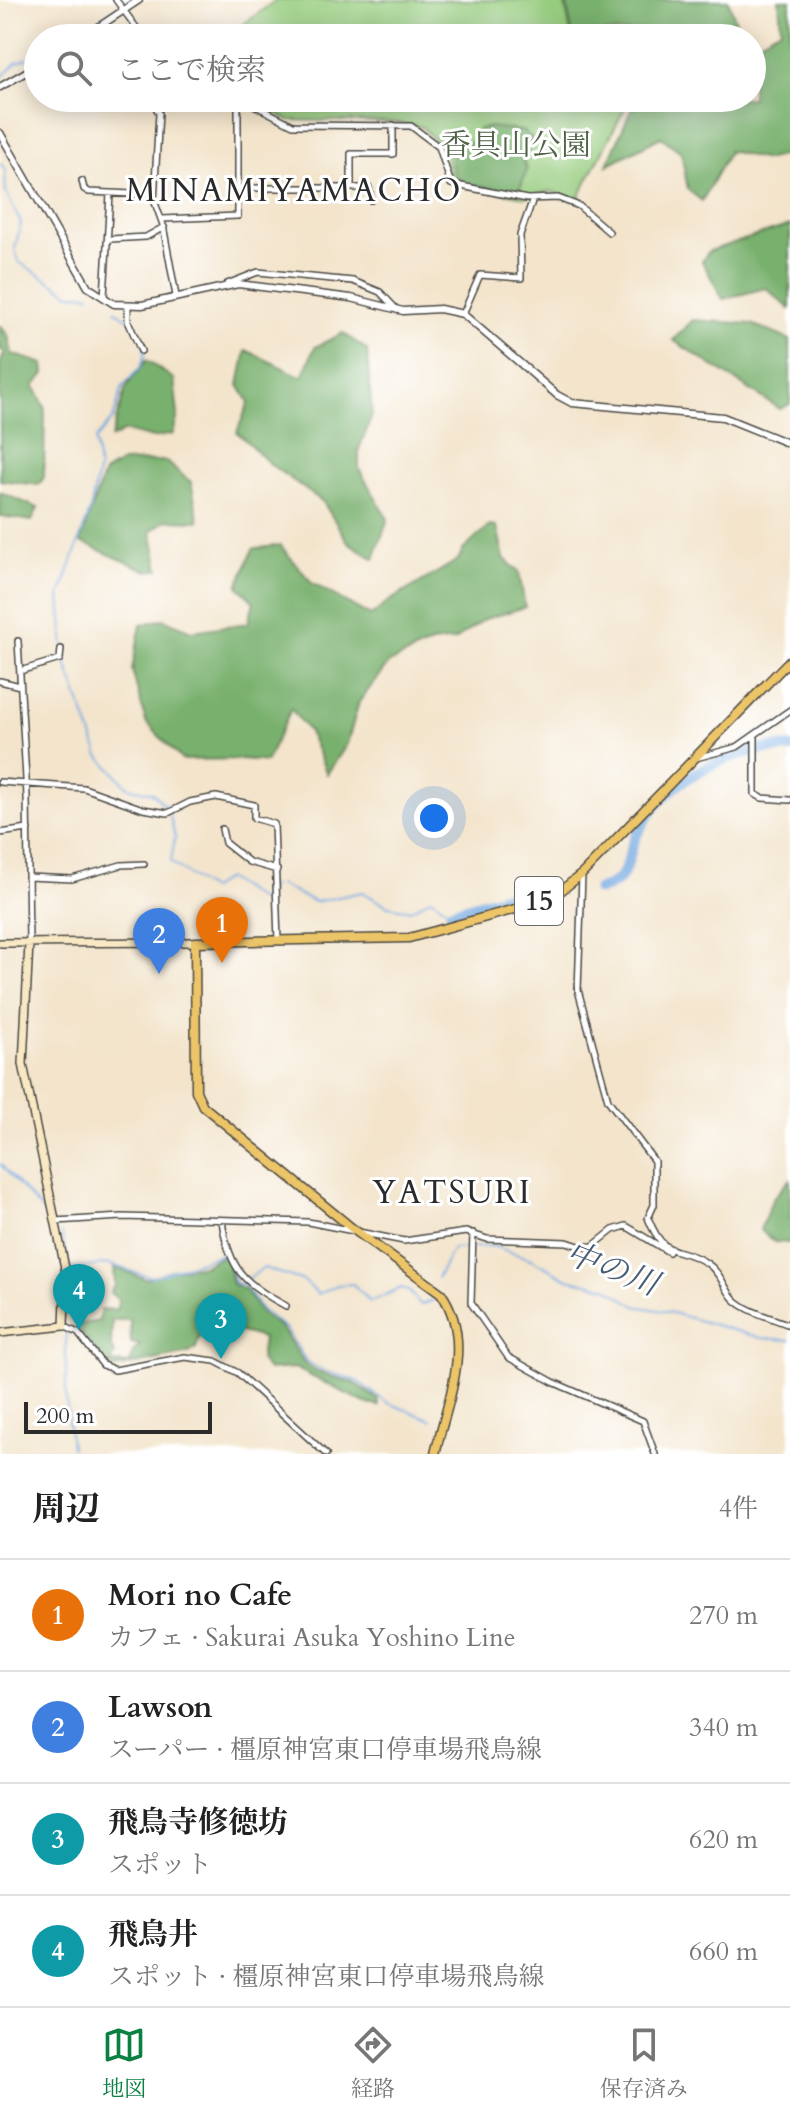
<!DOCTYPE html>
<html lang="ja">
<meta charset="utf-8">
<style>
:root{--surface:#fff;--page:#f6f6f6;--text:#222;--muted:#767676;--line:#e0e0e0;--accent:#0b8043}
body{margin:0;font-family:Cardo,"Noto Serif JP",serif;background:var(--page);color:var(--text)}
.scale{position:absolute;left:24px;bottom:20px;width:188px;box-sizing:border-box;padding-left:8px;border:4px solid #2b2b2b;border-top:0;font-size:22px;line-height:28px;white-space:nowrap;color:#2b2b2b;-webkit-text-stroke:6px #fff;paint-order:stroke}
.you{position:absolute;left:434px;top:818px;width:28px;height:28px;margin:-20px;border:6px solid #fff;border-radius:50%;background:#1a73e8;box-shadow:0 0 0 12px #1a73e833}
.badge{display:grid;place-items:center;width:52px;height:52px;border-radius:50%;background:var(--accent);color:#fff;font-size:26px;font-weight:700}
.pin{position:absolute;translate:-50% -66px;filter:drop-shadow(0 2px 4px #0008)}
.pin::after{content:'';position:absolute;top:42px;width:28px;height:24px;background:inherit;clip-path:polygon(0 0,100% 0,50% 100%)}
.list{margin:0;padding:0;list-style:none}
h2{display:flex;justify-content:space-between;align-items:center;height:104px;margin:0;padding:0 32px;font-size:34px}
h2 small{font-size:26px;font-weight:400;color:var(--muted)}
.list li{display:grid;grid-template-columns:52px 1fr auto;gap:24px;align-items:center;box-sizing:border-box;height:112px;padding:0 32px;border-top:2px solid var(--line)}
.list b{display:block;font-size:30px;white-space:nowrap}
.list p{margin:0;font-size:26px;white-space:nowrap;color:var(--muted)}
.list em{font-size:26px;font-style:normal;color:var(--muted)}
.icon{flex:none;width:44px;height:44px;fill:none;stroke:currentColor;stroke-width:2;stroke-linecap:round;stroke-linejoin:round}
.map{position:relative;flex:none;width:790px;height:1454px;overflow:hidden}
.search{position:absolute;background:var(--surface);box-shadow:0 4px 20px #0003;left:24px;right:24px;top:24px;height:88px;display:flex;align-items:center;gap:20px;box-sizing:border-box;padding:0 28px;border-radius:44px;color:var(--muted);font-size:30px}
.sheet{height:552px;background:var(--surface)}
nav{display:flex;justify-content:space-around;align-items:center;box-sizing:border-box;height:112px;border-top:2px solid var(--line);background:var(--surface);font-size:22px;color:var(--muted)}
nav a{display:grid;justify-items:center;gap:4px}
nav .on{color:var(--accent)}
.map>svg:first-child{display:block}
</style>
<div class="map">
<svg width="790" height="1454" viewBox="0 0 790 1454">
<rect width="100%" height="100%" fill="#fff"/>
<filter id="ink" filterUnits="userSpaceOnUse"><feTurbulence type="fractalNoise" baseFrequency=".0125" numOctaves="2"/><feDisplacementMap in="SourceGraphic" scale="16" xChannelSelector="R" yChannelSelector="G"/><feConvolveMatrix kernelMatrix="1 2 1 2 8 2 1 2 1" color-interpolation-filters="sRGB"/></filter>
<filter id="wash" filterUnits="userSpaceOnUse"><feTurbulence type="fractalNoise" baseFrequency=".006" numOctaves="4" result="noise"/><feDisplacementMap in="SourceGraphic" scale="32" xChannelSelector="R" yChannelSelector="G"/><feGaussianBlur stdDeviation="1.8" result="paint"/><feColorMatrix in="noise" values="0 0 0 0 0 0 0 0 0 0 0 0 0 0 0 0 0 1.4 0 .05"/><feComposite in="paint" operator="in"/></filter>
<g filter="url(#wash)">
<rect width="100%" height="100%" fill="#f3e4cb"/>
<!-- green -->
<path fill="#96cc7e" stroke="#607c54" stroke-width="2" d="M276 0H564L571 34 570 38H225Z
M201 98H636L627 104 577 201 551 191 525 197 466 186 450 177 445 151 422 127 393 122 288 120 250 99Z"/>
<!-- forest -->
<path fill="#78b06d" stroke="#526e4c" stroke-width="2" fill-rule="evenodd" d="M566 0H728L742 38H643L635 32 572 33Z
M779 0H790V153L766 160 729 151 702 201 688 190 681 152 661 137 607 165 631 110 647 98H752V45L781 29Z
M491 127 523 131 533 139 529 153 521 156 527 170 518 193 468 184 454 175 449 144 460 140 470 143 479 129Z
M790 225V309L766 288 723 299 702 261 709 251Z
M693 320 752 324 790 340V404L780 409 673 340Z
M0 326 8 335 12 354 44 364 45 374 34 386 45 407 44 477 39 485 0 480V364L5 352 0 349Z
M343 333 367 350 372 416 359 449V469L388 519 374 559 348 542 323 502 271 465 237 432 249 402 239 385 246 350 302 377 315 347Z
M146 360 174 379 178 415 173 434 153 438 125 431 111 438 126 387Z
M165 461 191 482 199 521 166 520 151 531 159 569 148 571 80 542 104 473 122 462Z
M0 492 38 508 32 521 0 516Z
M489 526 497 527 504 558 519 572 525 607 485 619 455 640 431 643 389 663 359 702 347 744 327 774 309 732 291 709 266 762 243 759 182 760 146 722 132 670 141 625 163 619 192 631 248 623 254 602 238 586 253 549 280 545 312 583 371 616 389 601 458 560 463 550Z
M790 1179V1243L775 1242 760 1230 772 1200Z
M222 1256 227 1259 232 1284 245 1289 263 1315 281 1327 305 1364 320 1373 354 1383 378 1399 379 1406 367 1404 295 1368 268 1370 260 1360 263 1338 219 1326 201 1333 196 1348 189 1353 115 1368 106 1364 80 1331V1324L99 1321 101 1310 117 1309 118 1299 110 1293 115 1285 114 1267 146 1279 171 1270 204 1265ZM112 1320H130L131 1343 140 1345 133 1352 130 1364 111 1363 115 1353 111 1346Z"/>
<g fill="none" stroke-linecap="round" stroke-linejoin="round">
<!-- stream -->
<path stroke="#73a8e0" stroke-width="2" d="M71 38 127 0
M0 79 16 63 38 54
M0 163 5 170 6 193 21 223 15 249 19 262 70 294 90 295
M115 310 132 321 142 335 145 354 140 368 123 386 113 419 95 440 99 468 90 510 60 596 65 660 99 756 128 787 153 793 168 809 175 837 171 862 207 888 211 889 226 878 261 901 273 885
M279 885 315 902 362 892 388 906 411 910 431 898 451 912
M0 1164 48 1217
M61 1233 70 1269 108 1264 151 1277 223 1254 229 1258 234 1282 238 1285 264 1268 304 1281 318 1294 337 1285 353 1284 370 1302 401 1288 409 1291 421 1305 434 1300
M437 1278 453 1249 493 1246 531 1259 568 1279 606 1287 635 1306 669 1312 761 1338 790 1340
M243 1283 261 1310 286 1329 306 1361 321 1370 357 1381 386 1402 432 1420
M66 1330V1397L71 1448"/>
<!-- river -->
<path stroke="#73a8e0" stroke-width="11" d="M598 890C633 880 624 860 637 834 664 779 732 746 790 748
M451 912 512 894 547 892"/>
</g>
</g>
<g filter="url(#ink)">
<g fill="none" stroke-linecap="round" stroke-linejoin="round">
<!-- minor casing -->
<g stroke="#494743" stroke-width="8">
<path id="minor" d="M116 0 144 38
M151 98 159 113 154 200 163 225 176 296
M197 98 252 104 293 125 411 126 439 147 451 184 527 199 558 198 579 206 609 232
M82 181 84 189 89 192 154 195
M238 188H369L371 200
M351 188V154H393V125
M162 219 238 216V101
M110 239 146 237 164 227
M227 284 258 272 353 281 380 292 397 310
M104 297 110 194
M128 306V321L141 351
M463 314 480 275 521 278 520 235 533 199
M18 641 27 796 29 943
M20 671 60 659 61 649
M0 681 20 686
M755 738V794L762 798 790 800
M696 758 737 747 790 710
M0 782 84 788 143 809 168 813 190 802 216 797 254 805V818L274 824 278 941
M222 829 225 843 249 862 277 870
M0 833 28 829
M582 875 578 990 608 1100 654 1161V1205L648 1218C666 1263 678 1243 708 1264 721 1273 724 1288 734 1299 747 1312 773 1318 790 1325
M28 877 72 879 121 865 144 864
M55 1221 122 1217 308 1222 404 1241 466 1232 487 1239 567 1242 582 1247 593 1246 613 1230 626 1226 669 1252
M222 1221C229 1269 244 1284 286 1306
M473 1233 471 1303 508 1357 553 1382 643 1421 655 1454
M64 1326 78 1333 103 1365 115 1370 185 1357 215 1361 238 1373 326 1454"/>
</g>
<!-- tertiary casing -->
<g stroke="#494743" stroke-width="9">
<path id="tertiary" d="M82 38 139 0
M0 87 38 65
M0 133 88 287 114 304 142 305 238 284 351 298 403 311 440 309 463 314 557 395 572 403 723 417 790 444"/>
</g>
<!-- secondary casing -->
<g stroke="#494743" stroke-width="10">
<path id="secondary" d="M0 943 195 942
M0 1333 64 1326 66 1273 23 1064 29 943"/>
</g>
<!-- primary casing -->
<g stroke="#494743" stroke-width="11">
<path id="primary" d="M435 1454C447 1401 475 1342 441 1293L353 1229 203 1106 196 1091 195 942 409 938 530 905 558 893 582 874 790 660"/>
</g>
<!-- minor -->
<use href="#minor" stroke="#fff" stroke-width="5"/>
<!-- tertiary -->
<use href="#tertiary" stroke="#fff" stroke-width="6"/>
<!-- secondary -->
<use href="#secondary" stroke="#f8e8c3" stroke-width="7"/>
<!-- primary -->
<use href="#primary" stroke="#edc569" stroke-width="8"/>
</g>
</g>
<g text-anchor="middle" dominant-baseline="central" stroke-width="6" stroke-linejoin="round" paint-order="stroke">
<!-- shield labels -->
<rect fill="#fff" stroke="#6b6b6b" stroke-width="2" x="515" y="877" width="48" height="48" rx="6"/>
<g font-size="28" font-weight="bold" fill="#2b2b2b">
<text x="539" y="901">15</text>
</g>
<!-- park labels -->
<g font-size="30" fill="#506348" stroke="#fff">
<text x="516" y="145">香具山公園</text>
</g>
<!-- neighbourhood labels -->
<g font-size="32" letter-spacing="2" fill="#2b2b2b" stroke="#fff">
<text x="294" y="191">MINAMIYAMACHO</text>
<text x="452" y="1193">YATSURI</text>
</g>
<!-- water labels -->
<g font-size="32" font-style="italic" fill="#485d73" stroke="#fff">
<text transform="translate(612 1269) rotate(21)">中の川</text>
</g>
</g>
</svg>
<div class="scale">200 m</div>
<div class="you"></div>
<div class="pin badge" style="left:222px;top:963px;background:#e8710a">1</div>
<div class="pin badge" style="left:159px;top:974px;background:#3f7fe0">2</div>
<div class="pin badge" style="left:221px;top:1359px;background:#0f9aa8">3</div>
<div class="pin badge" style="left:79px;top:1330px;background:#0f9aa8">4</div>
<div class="search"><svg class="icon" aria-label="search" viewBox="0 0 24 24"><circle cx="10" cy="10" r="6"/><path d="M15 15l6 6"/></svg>ここで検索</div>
</div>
<section class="sheet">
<h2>周辺<small>4件</small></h2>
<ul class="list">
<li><span class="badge" style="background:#e8710a">1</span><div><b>Mori no Cafe</b><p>カフェ · Sakurai Asuka Yoshino Line</p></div><em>270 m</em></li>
<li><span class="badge" style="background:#3f7fe0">2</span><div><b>Lawson</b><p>スーパー · 橿原神宮東口停車場飛鳥線</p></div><em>340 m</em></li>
<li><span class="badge" style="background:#0f9aa8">3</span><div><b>飛鳥寺修徳坊</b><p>スポット</p></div><em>620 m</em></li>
<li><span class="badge" style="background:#0f9aa8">4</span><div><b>飛鳥井</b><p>スポット · 橿原神宮東口停車場飛鳥線</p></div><em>660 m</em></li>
</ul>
</section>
<nav>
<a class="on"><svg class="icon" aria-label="map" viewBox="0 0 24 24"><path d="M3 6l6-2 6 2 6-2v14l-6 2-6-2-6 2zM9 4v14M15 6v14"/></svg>地図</a>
<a><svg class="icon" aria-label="directions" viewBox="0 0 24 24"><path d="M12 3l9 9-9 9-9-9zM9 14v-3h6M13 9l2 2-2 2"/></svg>経路</a>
<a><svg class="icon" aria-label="saved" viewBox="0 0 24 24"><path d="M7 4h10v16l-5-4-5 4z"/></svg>保存済み</a>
</nav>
